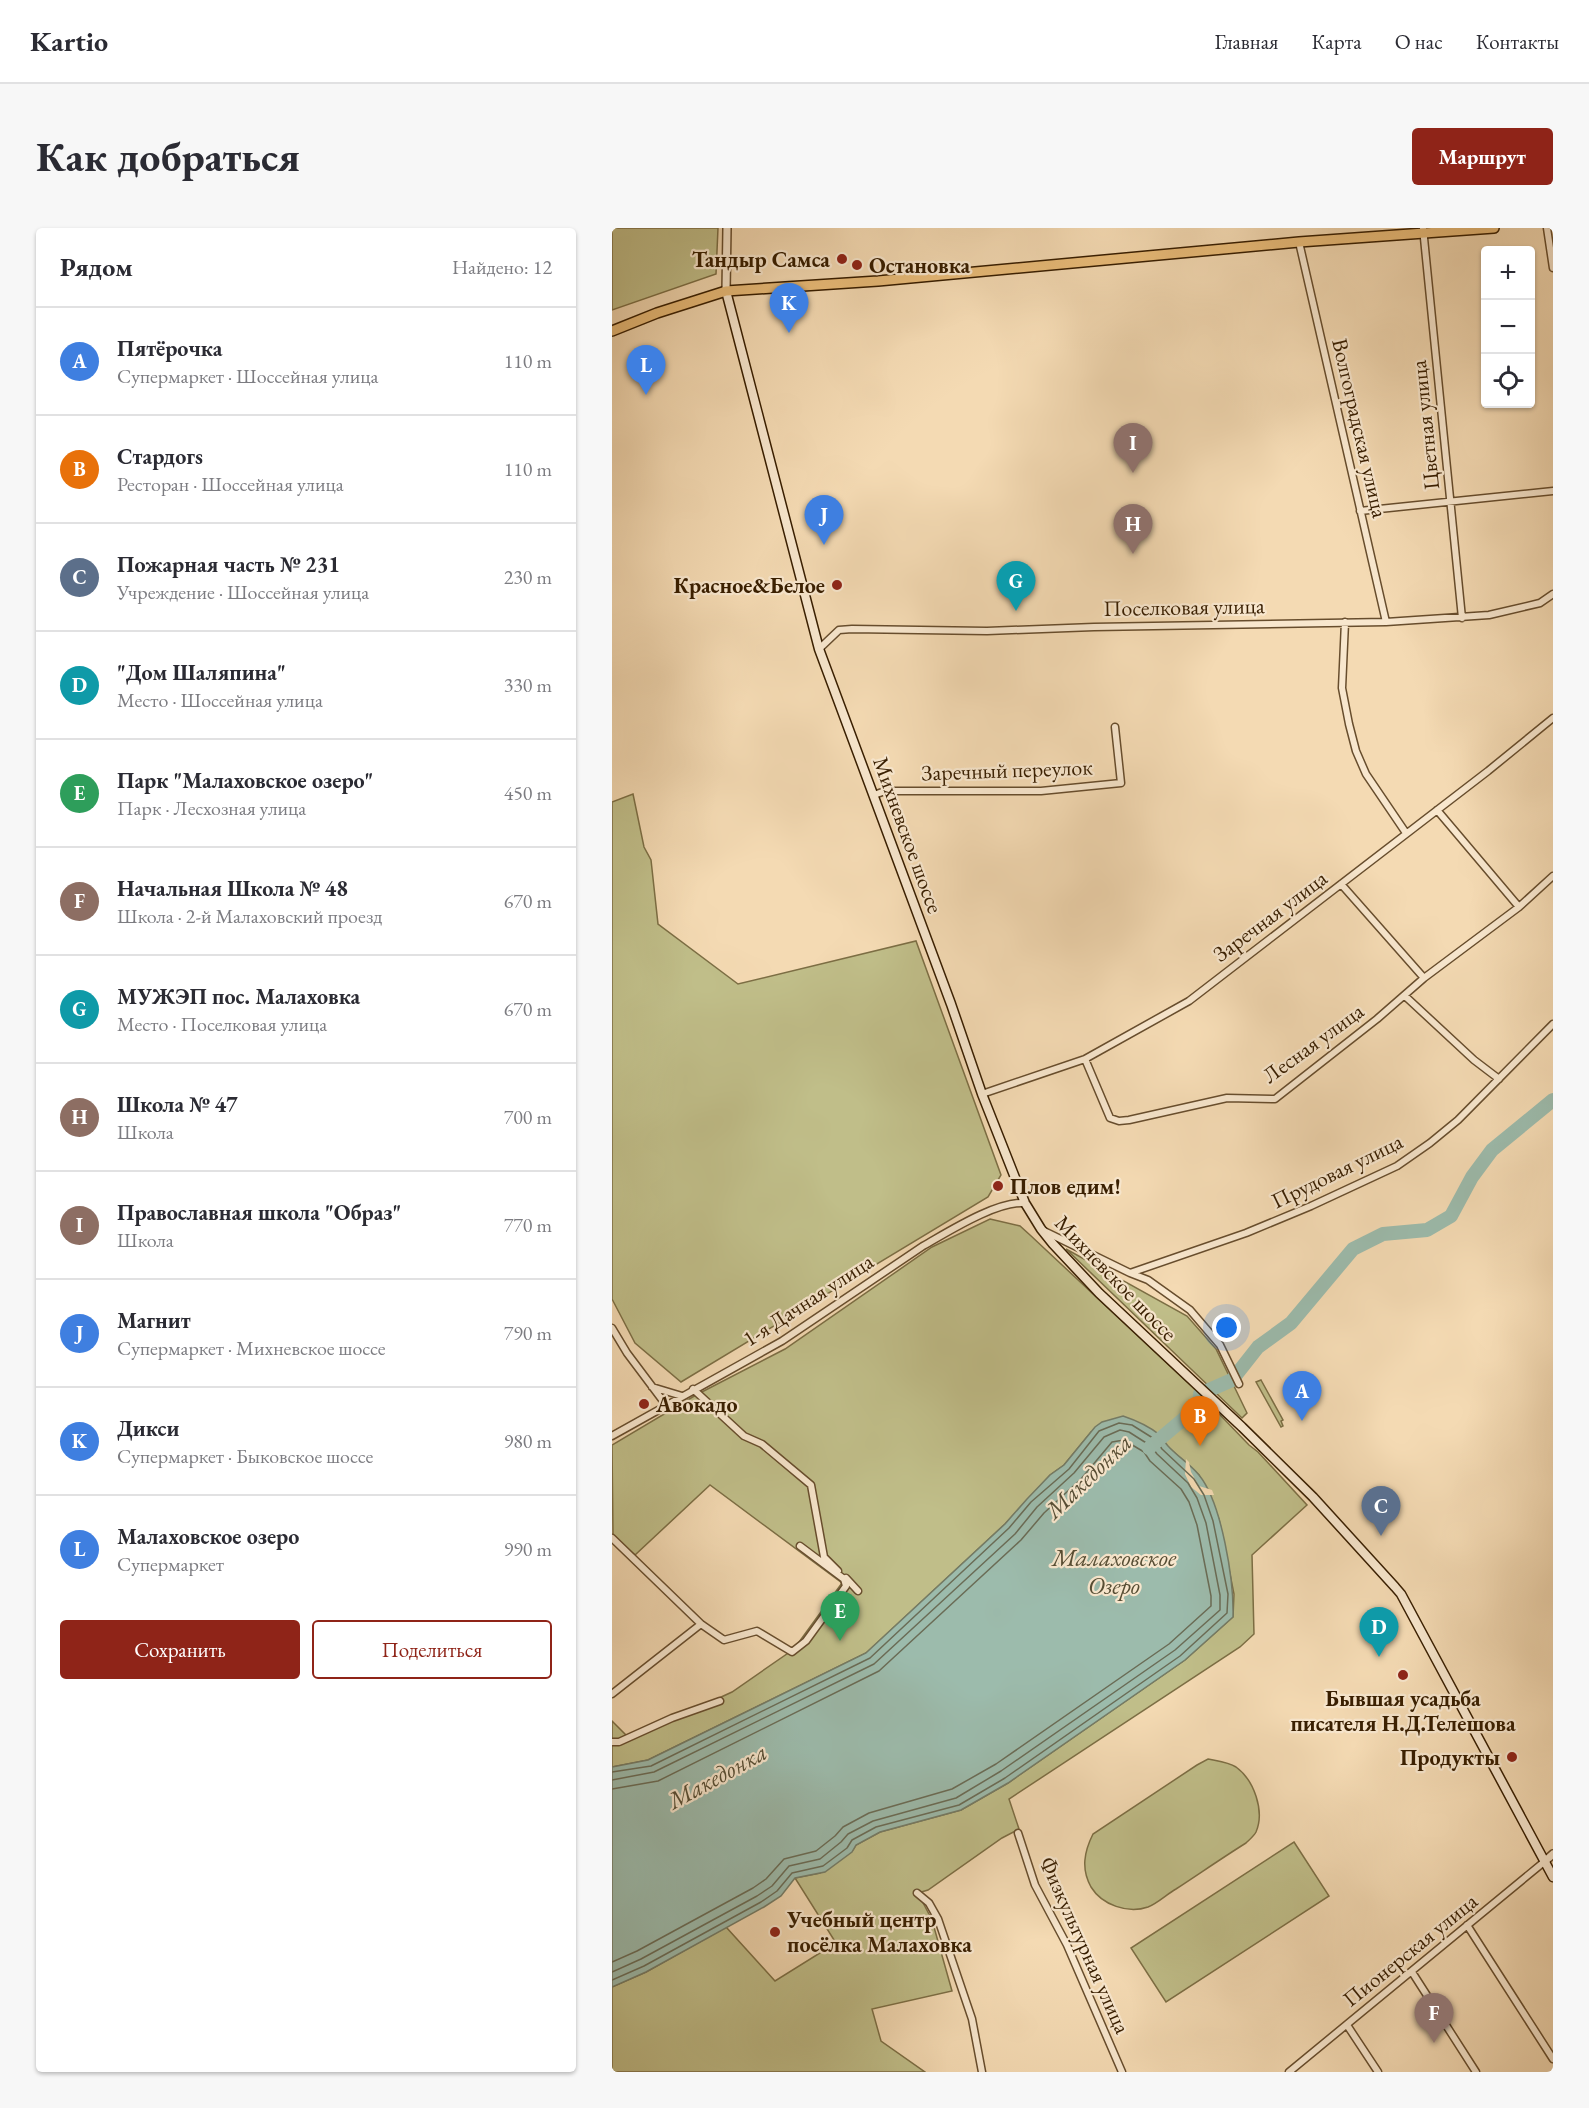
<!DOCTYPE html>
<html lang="ru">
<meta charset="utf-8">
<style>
:root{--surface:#fff;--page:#f7f7f7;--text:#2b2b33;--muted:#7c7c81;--line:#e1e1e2;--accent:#8f2418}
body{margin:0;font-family:"EB Garamond",serif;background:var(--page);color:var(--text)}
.controls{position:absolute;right:18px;top:18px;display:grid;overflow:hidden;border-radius:6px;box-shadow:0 2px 4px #0004}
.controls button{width:54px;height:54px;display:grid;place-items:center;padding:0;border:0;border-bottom:2px solid var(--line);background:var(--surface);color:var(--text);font:30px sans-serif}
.you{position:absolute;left:615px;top:1100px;width:21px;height:21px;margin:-15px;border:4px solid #fff;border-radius:50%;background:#1a73e8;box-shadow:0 0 0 9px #1a73e833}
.badge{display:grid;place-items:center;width:39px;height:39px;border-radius:50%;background:var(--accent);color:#fff;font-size:20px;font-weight:700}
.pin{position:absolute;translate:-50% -50px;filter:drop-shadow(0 2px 3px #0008)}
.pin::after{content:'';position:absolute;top:32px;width:21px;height:18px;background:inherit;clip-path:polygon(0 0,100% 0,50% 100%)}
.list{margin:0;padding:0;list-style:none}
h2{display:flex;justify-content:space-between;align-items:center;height:78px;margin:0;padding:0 24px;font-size:26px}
h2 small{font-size:20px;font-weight:400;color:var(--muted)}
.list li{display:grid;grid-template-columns:39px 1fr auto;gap:18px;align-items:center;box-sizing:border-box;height:108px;padding:0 24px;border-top:2px solid var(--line)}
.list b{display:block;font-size:22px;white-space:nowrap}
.list p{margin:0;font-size:20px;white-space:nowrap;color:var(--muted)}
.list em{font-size:20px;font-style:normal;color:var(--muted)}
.actions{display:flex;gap:12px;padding:18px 24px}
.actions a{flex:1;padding:14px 0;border:2px solid var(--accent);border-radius:6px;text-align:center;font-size:21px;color:var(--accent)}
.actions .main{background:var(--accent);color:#fff}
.icon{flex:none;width:33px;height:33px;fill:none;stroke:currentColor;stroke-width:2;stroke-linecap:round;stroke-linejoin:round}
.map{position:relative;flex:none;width:941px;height:1844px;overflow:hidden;border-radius:6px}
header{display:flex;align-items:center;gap:36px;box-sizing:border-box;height:84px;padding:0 30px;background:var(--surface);border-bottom:2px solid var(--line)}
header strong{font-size:28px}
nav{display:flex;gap:33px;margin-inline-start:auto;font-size:21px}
.intro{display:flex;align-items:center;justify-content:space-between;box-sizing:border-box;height:144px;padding:0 36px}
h1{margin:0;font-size:42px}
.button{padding:15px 27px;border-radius:6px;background:var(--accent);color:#fff;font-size:21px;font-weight:700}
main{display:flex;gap:36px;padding:0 36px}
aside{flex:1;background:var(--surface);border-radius:6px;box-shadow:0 2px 4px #0004}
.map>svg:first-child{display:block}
</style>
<header>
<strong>Kartio</strong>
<nav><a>Главная</a><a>Карта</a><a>О нас</a><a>Контакты</a></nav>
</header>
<div class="intro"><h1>Как добраться</h1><a class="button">Маршрут</a></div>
<main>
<aside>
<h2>Рядом<small>Найдено: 12</small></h2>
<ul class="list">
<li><span class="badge" style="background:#3f7fe0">A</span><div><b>Пятёрочка</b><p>Супермаркет · Шоссейная улица</p></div><em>110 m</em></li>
<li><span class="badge" style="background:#e8710a">B</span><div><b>Стардогs</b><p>Ресторан · Шоссейная улица</p></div><em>110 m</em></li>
<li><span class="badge" style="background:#5c6f8a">C</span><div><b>Пожарная часть № 231</b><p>Учреждение · Шоссейная улица</p></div><em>230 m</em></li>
<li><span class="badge" style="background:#0f9aa8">D</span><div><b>&quot;Дом Шаляпина&quot;</b><p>Место · Шоссейная улица</p></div><em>330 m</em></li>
<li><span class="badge" style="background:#2e9e5b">E</span><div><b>Парк &quot;Малаховское озеро&quot;</b><p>Парк · Лесхозная улица</p></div><em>450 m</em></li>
<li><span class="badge" style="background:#8d6e63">F</span><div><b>Начальная Школа № 48</b><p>Школа · 2-й Малаховский проезд</p></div><em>670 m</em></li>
<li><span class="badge" style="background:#0f9aa8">G</span><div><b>МУЖЭП пос. Малаховка</b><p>Место · Поселковая улица</p></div><em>670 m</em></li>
<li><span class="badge" style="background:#8d6e63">H</span><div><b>Школа № 47</b><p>Школа</p></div><em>700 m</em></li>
<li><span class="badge" style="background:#8d6e63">I</span><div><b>Православная школа &quot;Образ&quot;</b><p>Школа</p></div><em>770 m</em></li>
<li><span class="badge" style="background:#3f7fe0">J</span><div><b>Магнит</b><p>Супермаркет · Михневское шоссе</p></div><em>790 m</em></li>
<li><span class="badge" style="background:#3f7fe0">K</span><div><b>Дикси</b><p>Супермаркет · Быковское шоссе</p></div><em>980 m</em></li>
<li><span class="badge" style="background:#3f7fe0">L</span><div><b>Малаховское озеро</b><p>Супермаркет</p></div><em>990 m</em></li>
</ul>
<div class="actions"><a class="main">Сохранить</a><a>Поделиться</a></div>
</aside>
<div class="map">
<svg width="941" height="1844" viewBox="0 0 941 1844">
<rect width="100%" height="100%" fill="#f4dab3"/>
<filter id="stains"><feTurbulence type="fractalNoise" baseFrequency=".00333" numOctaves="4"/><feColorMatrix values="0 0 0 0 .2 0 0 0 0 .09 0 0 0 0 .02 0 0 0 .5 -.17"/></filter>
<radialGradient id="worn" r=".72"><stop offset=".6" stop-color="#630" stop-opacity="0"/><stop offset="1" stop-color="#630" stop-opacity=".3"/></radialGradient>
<!-- green -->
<path fill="#c0be89" stroke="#7c6e44" stroke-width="1.5" d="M0 0H106L104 46 0 82Z
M21 566 32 619 39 632 46 696 126 756 304 713 389 947 376 969 69 1154 23 1115 0 1071V574Z
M378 991 408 998 418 1007 588 1166 637 1217 646 1224 695 1277 640 1327 642 1406 628 1419 397 1571 407 1601 390 1610 316 1662 306 1665 320 1692 340 1763 260 1781 269 1813 313 1844H0V1759L34 1744 114 1699 163 1753 224 1715 183 1650 208 1645 241 1622 244 1617 268 1604 349 1582 396 1555 573 1432 621 1389 622 1366 607 1291 587 1247 554 1217 549 1208 479 1204 452 1237 438 1247 393 1296 254 1425 36 1532 0 1539V1493L18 1511 120 1464 182 1421 230 1355 98 1257 23 1327 1 1307 0 1217 84 1167 173 1121 320 1019Z
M454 1021 575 1088 604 1121 635 1185 630 1190Z
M649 1152 671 1192 669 1193 671 1198 669 1199 644 1154Z
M596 1531C605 1533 616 1534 624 1539 642 1552 653 1583 644 1604 642 1608 637 1612 634 1615 610 1630 587 1646 564 1661 555 1666 546 1675 536 1679 516 1686 490 1677 479 1659 469 1641 472 1624 481 1606L585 1537Z
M682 1614 717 1668 554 1774 519 1720Z"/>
<!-- water -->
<path fill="#9cbbac" stroke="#747c67" stroke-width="1.5" d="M511 1188C523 1192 538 1199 548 1207 551 1210 553 1215 556 1218 565 1228 578 1236 587 1247 610 1275 622 1353 621 1389L573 1432 396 1555 349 1582 268 1604 244 1617 240 1624 213 1644 183 1650 169 1668 152 1679 34 1744 0 1759V1539L36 1532 254 1425 393 1296 415 1271 438 1247 452 1237 483 1199 490 1194Z"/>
<!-- pier -->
<path fill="#f4dab3" d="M574 1231 577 1234 579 1244 587 1258 600 1262 602 1267H589L579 1259 573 1246Z"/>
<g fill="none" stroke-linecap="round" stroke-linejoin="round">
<!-- shore -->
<path stroke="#6a6c56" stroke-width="1.5" d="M0 1544 39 1538 258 1430 397 1300 419 1274 457 1241 487 1203 507 1195 520 1197 544 1212 550 1221 582 1251 592 1267 601 1293 616 1366 615 1385 568 1428 393 1550 347 1577 264 1599 240 1612 235 1620 211 1638 180 1645 165 1663 149 1674 32 1738 0 1752
M0 1552 42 1544 262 1436 403 1306 425 1279 462 1245 492 1209 508 1202 517 1204 539 1218 545 1226 576 1255 585 1270 594 1295 608 1367V1382L563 1422 389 1543 344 1570 261 1593 236 1606 229 1614 208 1631 177 1638 160 1658 145 1668 29 1731 0 1744
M0 1561 46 1553 267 1443 409 1312 432 1285 469 1251 500 1214 512 1212 532 1224 538 1233 569 1261 577 1274 585 1297 599 1368V1378L557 1416 384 1536 340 1561 257 1585 231 1599 223 1608 204 1623 172 1631 154 1651 141 1660 25 1723 0 1734"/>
<!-- river -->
<path stroke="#9cbbac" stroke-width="14" d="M537 1220 587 1178 588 1166 620 1152 646 1119 679 1095 741 1021 771 1006 815 1002 839 988 860 949 880 922 941 872"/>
<!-- minor casing -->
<g stroke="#674d2d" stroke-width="9">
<path id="minor" d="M811 0 850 390
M935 0 941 40
M687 14 774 394
M748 283 941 263
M733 394 730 460 737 496 744 523 754 546 794 605
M207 421 227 402 240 401 375 403 482 399 774 394 877 387 928 375 941 366
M262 567 273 563H429L509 555 503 499
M825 582 907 679
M729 656 812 750
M793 768 862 832 887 851
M473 831 498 890 507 893 517 892 615 870 663 871 765 791 812 750 907 679 941 648
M370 866 473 831 577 773 876 543 941 490
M432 1003 518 1045 536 1052 578 1082 608 1117 627 1156
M518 1045 634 1005 699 978 785 938 818 915 846 892 941 796
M0 1100 15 1125 54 1177
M40 1159 70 1168
M81 1161 132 1208 150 1216 199 1257 212 1329 226 1343
M0 1208 170 1113 311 1018C336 1004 384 973 413 975
M0 1310 89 1396 112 1412 145 1403 180 1424 194 1413 234 1358 232 1351 188 1318
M234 1350 246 1363
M0 1466 89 1396
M0 1514H7L60 1490 108 1473
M406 1605 423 1657 455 1717 510 1844
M305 1665 317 1675 326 1691 360 1791 370 1844
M855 1697 941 1831
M800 1744 864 1844
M735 1797 766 1844
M677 1844 932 1634"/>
</g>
<!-- tertiary casing -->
<g stroke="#674d2d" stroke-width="10">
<path id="tertiary" d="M114 63 115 0
M932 1634 941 1626"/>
</g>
<!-- secondary casing -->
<g stroke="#381e00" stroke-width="11">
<path id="secondary" d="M114 63 207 421 339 776 370 866 413 975 429 1001 441 1016 487 1065 630 1199 701 1269 783 1359 789 1366 941 1649"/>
</g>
<!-- primary casing -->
<g stroke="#381e00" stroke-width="12">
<path id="primary" d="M0 103 45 85 114 63 266 53 687 14 882 0"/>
</g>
<!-- minor -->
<use href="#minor" stroke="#f8e7ce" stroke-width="6"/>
<!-- tertiary -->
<use href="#tertiary" stroke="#f8e7ce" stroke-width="7"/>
<!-- secondary -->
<use href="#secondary" stroke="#f8e7ce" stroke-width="8"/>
<!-- primary -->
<use href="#primary" stroke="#eabd7a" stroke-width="9"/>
</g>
<!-- markers -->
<g fill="#8f2418" stroke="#f8e7ce" stroke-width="2">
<circle cx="230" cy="31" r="6"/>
<circle cx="245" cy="37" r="6"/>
<circle cx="225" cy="357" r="6"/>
<circle cx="386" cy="958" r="6"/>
<circle cx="32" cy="1176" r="6"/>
<circle cx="791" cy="1447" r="6"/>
<circle cx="900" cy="1529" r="6"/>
<circle cx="163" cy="1704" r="6"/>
</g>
<g text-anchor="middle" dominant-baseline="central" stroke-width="4.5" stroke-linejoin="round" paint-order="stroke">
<!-- poi labels -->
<g font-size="22" font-weight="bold" fill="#381e00" stroke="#f8e7ce" text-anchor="start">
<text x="218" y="31" text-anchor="end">Тандыр Самса</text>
<text x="257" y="37">Остановка</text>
<text x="213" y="357" text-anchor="end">Красное&amp;Белое</text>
<text x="398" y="958">Плов едим!</text>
<text x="44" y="1176">Авокадо</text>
<text x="791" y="1470" text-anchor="middle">Бывшая усадьба<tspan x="791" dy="25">писателя Н.Д.Телешова</tspan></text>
<text x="888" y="1529" text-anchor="end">Продукты</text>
<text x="175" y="1691">Учебный центр<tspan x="175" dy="25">посёлка Малаховка</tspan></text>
</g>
<!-- street labels -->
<g font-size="22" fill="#381e00" stroke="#f8e7ce">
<text transform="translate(813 197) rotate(-96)">Цветная улица</text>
<text transform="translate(748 200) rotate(77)">Волгоградская улица</text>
<text transform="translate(572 379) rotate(-1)">Поселковая улица</text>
<text transform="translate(395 542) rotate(-2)">Заречный переулок</text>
<text transform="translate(296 607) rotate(70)">Михневское шоссе</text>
<text transform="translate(658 688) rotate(-37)">Заречная улица</text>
<text transform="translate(701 815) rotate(-36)">Лесная улица</text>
<text transform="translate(725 943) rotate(-26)">Прудовая улица</text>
<text transform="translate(504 1050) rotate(46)">Михневское шоссе</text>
<text transform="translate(196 1072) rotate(-33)">1-я Дачная улица</text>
<text transform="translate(473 1717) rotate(66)">Физкультурная улица</text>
<text transform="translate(798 1722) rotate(-39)">Пионерская улица</text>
</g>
<!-- water labels -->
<g font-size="24" font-style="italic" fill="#564d34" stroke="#f8e7ce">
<text transform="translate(476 1248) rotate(-44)">Македонка</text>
<text x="502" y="1329">Малаховское<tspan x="502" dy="28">Озеро</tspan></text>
<text transform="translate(105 1548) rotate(-29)">Македонка</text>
</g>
</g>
<rect width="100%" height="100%" filter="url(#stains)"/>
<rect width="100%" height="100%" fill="url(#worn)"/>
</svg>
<div class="controls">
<button>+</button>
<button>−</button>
<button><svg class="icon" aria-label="locate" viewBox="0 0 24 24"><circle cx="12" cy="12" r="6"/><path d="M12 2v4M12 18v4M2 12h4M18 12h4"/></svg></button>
</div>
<div class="you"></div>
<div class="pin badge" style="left:690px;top:1193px;background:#3f7fe0">A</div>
<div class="pin badge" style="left:588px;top:1218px;background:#e8710a">B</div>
<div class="pin badge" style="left:769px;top:1308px;background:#5c6f8a">C</div>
<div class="pin badge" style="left:767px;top:1429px;background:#0f9aa8">D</div>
<div class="pin badge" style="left:228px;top:1413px;background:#2e9e5b">E</div>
<div class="pin badge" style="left:822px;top:1815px;background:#8d6e63">F</div>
<div class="pin badge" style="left:404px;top:383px;background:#0f9aa8">G</div>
<div class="pin badge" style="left:521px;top:326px;background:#8d6e63">H</div>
<div class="pin badge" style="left:521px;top:245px;background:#8d6e63">I</div>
<div class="pin badge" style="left:212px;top:317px;background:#3f7fe0">J</div>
<div class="pin badge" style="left:177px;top:105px;background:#3f7fe0">K</div>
<div class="pin badge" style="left:34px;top:167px;background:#3f7fe0">L</div>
</div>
</main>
